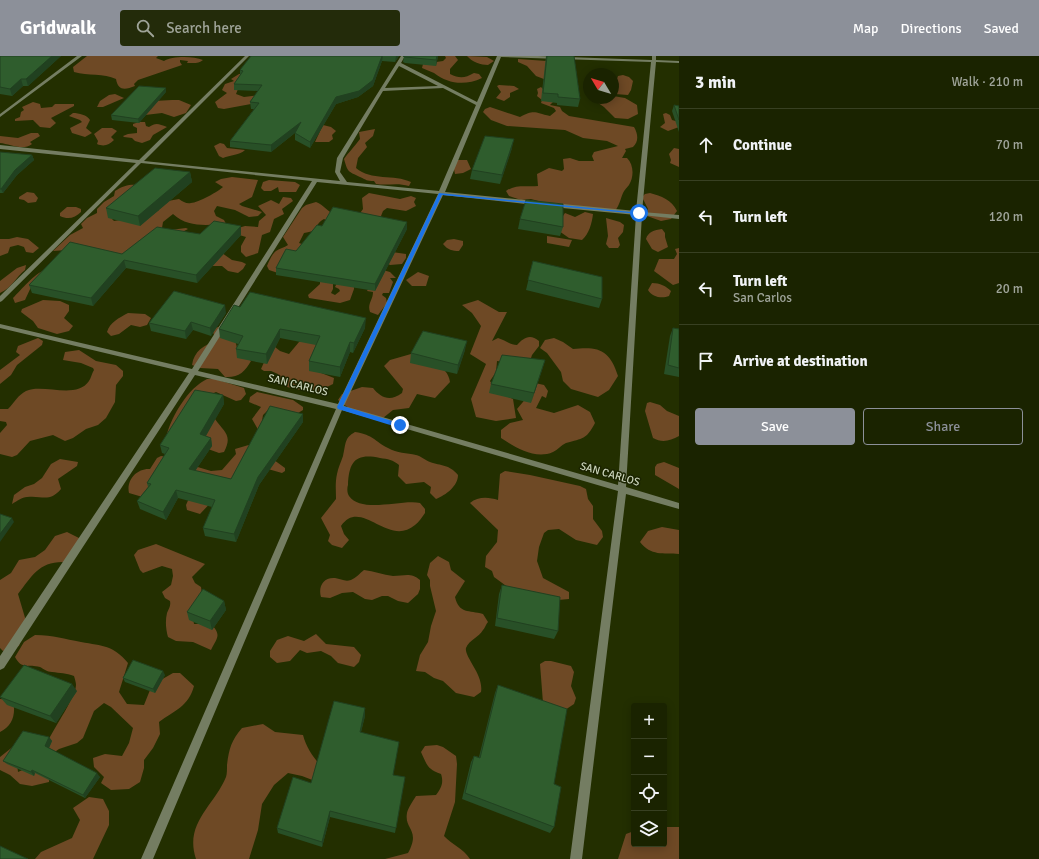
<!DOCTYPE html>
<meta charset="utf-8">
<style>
:root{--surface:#1a2300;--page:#232b0a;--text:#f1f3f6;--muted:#9fa499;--line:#384022;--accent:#8c9099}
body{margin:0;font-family:Signika,sans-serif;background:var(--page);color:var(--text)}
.controls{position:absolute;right:12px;bottom:12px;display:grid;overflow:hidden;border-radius:4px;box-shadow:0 2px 10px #0003}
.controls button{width:36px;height:36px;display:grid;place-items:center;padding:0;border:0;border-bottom:1px solid var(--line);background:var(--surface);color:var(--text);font:20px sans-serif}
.compass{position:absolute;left:583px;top:12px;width:36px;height:36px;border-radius:50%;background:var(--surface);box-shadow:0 2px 10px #0003;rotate:308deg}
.stop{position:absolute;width:12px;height:12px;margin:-9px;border:3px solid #1a73e8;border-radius:50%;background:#fff}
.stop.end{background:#1a73e8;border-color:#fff;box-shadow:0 1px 4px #0008}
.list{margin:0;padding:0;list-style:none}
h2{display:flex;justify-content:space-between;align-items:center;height:52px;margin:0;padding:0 16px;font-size:17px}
h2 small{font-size:13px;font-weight:400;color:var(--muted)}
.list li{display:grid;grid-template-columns:26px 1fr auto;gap:12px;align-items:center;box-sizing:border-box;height:72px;padding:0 16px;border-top:1px solid var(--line)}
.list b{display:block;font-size:15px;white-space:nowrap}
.list p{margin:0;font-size:13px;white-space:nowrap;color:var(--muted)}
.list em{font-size:13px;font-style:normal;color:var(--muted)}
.actions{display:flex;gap:8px;padding:12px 16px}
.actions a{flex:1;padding:9px 0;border:1px solid var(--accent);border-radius:4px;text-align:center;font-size:14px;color:var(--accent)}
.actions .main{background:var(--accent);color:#fff}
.icon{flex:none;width:22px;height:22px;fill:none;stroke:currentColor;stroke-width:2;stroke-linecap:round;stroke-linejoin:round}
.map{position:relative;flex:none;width:679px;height:803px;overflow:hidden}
header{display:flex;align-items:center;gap:24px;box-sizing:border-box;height:56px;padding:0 20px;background:var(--accent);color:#fff}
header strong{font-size:19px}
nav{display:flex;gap:22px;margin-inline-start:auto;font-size:14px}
.search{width:280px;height:36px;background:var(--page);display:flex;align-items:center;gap:10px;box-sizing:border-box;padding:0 14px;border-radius:4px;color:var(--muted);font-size:15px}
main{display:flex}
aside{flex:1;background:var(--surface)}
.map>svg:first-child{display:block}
</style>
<header>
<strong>Gridwalk</strong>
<div class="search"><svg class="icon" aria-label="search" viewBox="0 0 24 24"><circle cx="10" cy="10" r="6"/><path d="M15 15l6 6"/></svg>Search here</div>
<nav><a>Map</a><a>Directions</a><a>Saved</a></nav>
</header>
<main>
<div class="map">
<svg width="679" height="803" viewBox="0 0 679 803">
<rect width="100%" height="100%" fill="#232f00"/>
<!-- green -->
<path fill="#6e4925" d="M87 0H158L156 2 164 5C172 0 193 0 203 4 199 8 193 7 187 7L188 5 180 4V6L182 9 138 24 134 28 135 30C125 34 118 35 116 23 104 17 88 20 74 16L73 11Z
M445 0H455L458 4 450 13V18C460 23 465 22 474 17L479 18 482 22C465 30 448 28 434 17 430 15 426 14 422 12L423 8 443 5 446 2Z
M467 0 487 1 494 5 488 9C481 9 472 6 467 0Z
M518 3 547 5 549 25 536 20 527 10 518 6Z
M239 18H244L236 38 244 41 259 39 251 48 224 53 218 52 215 46 227 37 222 34 225 28 234 25 231 23Z
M623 19 629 21 633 25 631 34 628 39 615 38 614 32 618 20Z
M499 29 514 30 519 33 510 37V41L504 45 496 42 501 36 497 30Z
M541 31 554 45 550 49 560 51 562 55 569 60 634 71C638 78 639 85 633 91L625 93 626 95 622 102H627C634 109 634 121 629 129 627 132 624 134 623 137 620 144 620 148 615 155L553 149 531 143 521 144 509 140 506 135C515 128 527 131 538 130L537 118 549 112 562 115 564 113 563 103 570 102 579 105H594L592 100 594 96 618 90 607 85 583 82 565 74 507 70 491 64 483 56 485 53 490 51 520 61C535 53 535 57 550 60L556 55 554 52 541 47 542 44 537 40 538 37 537 33Z
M109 39 115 38 124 42 103 51H97L100 45Z
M613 40 625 42 637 49 638 58 628 63 615 62 604 51 591 42H613Z
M172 44H179L191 49 186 57 174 61 162 57 145 59 154 45Z
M33 46 40 48 41 52 52 51 55 48H74V50L51 62 56 67 50 72 40 71 33 64 15 65V63L20 61 21 56 24 54 22 51Z
M73 57C79 57 87 59 90 64L86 72 92 77 85 81 72 77 70 72 82 66 80 64 69 60Z
M666 57 670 59 672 64 679 66V71L668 75 660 71 665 67 663 58Z
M139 66H145L146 70 149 71C156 66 159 68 167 71L153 79 150 84 142 87 135 85 132 82 124 81 123 80 128 78 137 77V72L133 70V68Z
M323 69 331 71 336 75 332 79 333 83 329 86H315Z
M102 72H112L117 75 111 81 114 84C109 89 104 91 97 88L98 85 94 78Z
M375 73 373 80 365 87 367 91 358 102 356 112C371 125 394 118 411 126L409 130C396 126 388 130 376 128L374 125C366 125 367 124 360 121 348 115 348 117 344 103 348 97 355 90 360 83L359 76Z
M31 77H38L40 80 30 86 32 88C23 95 10 88 0 87V80L18 82Z
M220 87 224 88 227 92 245 94C240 99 230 99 223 102L219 100 214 90Z
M674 92 679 93V111L670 107 671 104 669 98Z
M452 104H467L471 113 463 117 455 118Z
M232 121 258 124 252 141 239 148 242 150 262 156 258 160 249 161 235 154 217 150 214 155 216 160 224 164 226 168C207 169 188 172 173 158L163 166 162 172 170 174 186 172 188 173 134 201 67 194 53 195 70 179 83 172 81 168 87 162 97 157V153L104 146 114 140 115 135C124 129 130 128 140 129L128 146 112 163 114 165 152 159 159 154 156 150 168 145 179 143C183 146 187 148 191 147 198 147 219 135 223 131L215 126 221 123Z
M269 124 295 126 300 129 296 136H279L278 131 271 135H264L261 132 263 126Z
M27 136 34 137 38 142 36 146 28 147 24 144 19 143V141Z
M369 137 400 143 411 140 416 142 414 146 416 150 406 155 387 152 383 155 381 160 373 162 358 160 363 153 362 142Z
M650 137C661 140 672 144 677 155L671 163 661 165 647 160 648 153 642 141 645 138Z
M283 141 291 142 293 145 282 153 284 158 274 163 270 176 262 179 258 197 246 201 241 196V190L246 181 236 178 235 173 245 170 258 171 259 165 266 159 258 150 271 144 279 148Z
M316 146C324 149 327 155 335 159L330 166 324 163C314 168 320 175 304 177L299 187 305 189 290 220H284L278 217 269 214 267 210C269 205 272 198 276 195 280 192 284 192 288 189L283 181 302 152 306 149Z
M67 151H76L81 153V156C75 162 68 164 60 160V157Z
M585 156 593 158C592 167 589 178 582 184L569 182 559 175 563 160 565 157 575 161Z
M606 162 620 166 624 169 623 176 618 182 620 189 618 192H609L606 188 608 180Z
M662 173 665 177V181L668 191 658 196 652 193 646 183C648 176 654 174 662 173Z
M547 180 572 184 569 191 547 187Z
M17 181 28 183 39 192 33 197 26 196 24 191 18 189 10 191 8 197 0 200V183H9Z
M454 183 463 185V189L459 195C452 195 448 194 443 188L447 184Z
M679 192V227L673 229 654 215 659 203H674L677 198 675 193Z
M392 196 406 198V202L402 208 390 209 385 206Z
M222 197 232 204 242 206 246 208 243 213 238 217 228 215 222 210H208Z
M26 209 25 214C16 221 12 232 0 237V225L17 212Z
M379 213 390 216 396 222H390L393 226 389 237H383L382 239 386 242 387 247 378 259 370 256C367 248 373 244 373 236L367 235Z
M45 214 32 229 25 244 15 247 13 242C21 234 35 217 45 214Z
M418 216 429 220 426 230H412L406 224Z
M320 223 333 227V233L331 237 335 239 340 235 339 233 335 231 337 227 354 228V233L350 244 340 247 309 242 308 239 320 228Z
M652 227C660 227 666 230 671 235L669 240C662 243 652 241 648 234Z
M43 244 60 245 69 249V255L64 262 73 270 69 275 57 278 38 272 33 265 21 256 22 253Z
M478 244 499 256H507L492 285 498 282C505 284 510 289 517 289 523 282 530 277 539 285V290L532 299 531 302 505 306 497 305 496 316 490 325 497 336 513 343 516 362 496 365 476 361 471 343 486 308 470 298 481 270 472 257 462 249Z
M128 257 145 258 151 262 147 269 140 271 131 269 119 278 111 280 107 276C110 266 119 262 128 257Z
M231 267 238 296 251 305C245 316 238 322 225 321L218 313 200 312 192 309C194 295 204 289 216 285L213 276 215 272Z
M38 282 43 285 42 289 17 309 11 319 0 328V314L20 299 16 296 18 290Z
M307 282 319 287 311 313 334 322 333 328 317 336H310L287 331 279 322 278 318 271 315H264L261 313 265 304 275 291 280 295 289 298 299 286Z
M554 282 563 286 573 293C599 290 610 294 618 320L609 334 598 341 571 333 563 325 561 316 547 297 540 292 545 284Z
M79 294 96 305 116 309 123 315V320L116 329 115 346 106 362 98 369 86 373 73 382 65 385 53 379 30 385 17 399 12 401 0 398V377L7 369 6 366 0 365V353H8C14 347 18 339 26 335 43 327 76 344 89 325 91 322 92 317 94 314L93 312 81 307 63 304 65 296Z
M411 298C426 304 448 308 450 326L435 342 417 338 409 352 393 354 383 362 350 353 338 344 342 338 362 331 373 332C381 342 390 346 402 337L403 333 384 310 390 304Z
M207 323H215L244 332 246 338 241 344 236 345 216 336 207 340 209 363H215C224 376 233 379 224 396L219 397 167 378C172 360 188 332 207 323Z
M535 327 544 329 548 335 546 342 542 340 536 352 554 357 578 349 590 356 595 367C586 384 583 382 566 387 561 389 558 394 553 396 535 404 515 391 501 382V374L510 367 523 364 517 353 528 340Z
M257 336 293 344 303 351V354L293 360 269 353 263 359 260 377 252 363 261 351 249 346 250 341Z
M650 346 660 349 667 355 679 360V380C670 385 662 387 653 382L645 355 647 347Z
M355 376C374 379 374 385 388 392 397 397 407 397 416 399 421 400 425 404 430 406 441 410 449 408 458 419 458 430 446 439 436 443L430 437 431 431 424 426 406 428 398 420 399 409C393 404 388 403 380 402 356 397 349 405 348 429 347 432 347 437 349 440 362 458 402 443 420 447L425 453V457C422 461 419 466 415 469 388 492 361 441 341 470L344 478 349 484 342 492 332 489 328 485 330 479 321 462 336 443C336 435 335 427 337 418 338 412 341 406 343 400 346 388 344 382 355 376Z
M252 388 285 412V415L282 417 261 411 235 421 200 458 187 454 186 449 190 440 191 409 211 415 222 414 236 398 235 393Z
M161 400 168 401 146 442 129 437C126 424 137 412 150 413L157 402Z
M60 403 78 406 77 410 58 423 61 433C49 447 42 439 27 441 22 441 17 445 12 448L14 439 25 431 34 428 42 422 51 408Z
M664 406 679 412V433L655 419V411L657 408Z
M505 415 530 419 580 430 586 433 588 443 593 450V463L602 475 603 481 597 489 576 484 559 473 548 474 544 477 539 491 537 505 543 522 569 536V543L558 544 513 535 494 521 492 515 485 511 486 500 497 486 498 474 470 447C478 440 489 441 498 444L500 418Z
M662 471 679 474V498C663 497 651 500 640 486L648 475Z
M67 476 81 483 65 506C39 505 32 520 18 538L26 565 19 590 3 595 0 592V524L11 517 19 504 35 501 45 494 55 480Z
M156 488 205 508 192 521 195 527 201 531C204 545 191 554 194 568H211C222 579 217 582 211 594L193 586 176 585 168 581C166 574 165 565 167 557 169 552 171 550 170 545L165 542 162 536 171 529 173 520 172 513 162 510 143 517 140 514 134 499 138 494Z
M438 500 449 506 451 514 465 525 455 541C459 558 469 554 483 558L488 566C486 568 485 572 483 574 479 581 469 584 466 592 464 601 484 619 481 636L474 641 456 637 443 625 434 622 425 616 416 615 420 599 428 586 431 570 436 555 430 530V524L427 519 430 507Z
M364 514C374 515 383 519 393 520 404 520 411 516 420 524V533L418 538 408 547 398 545 388 540H382L372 544 365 543 353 536 342 537 330 542 321 541C318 531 323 521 335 522 341 523 345 526 351 524 356 522 360 517 364 514Z
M316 578 326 588 354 591 361 599 359 606 354 611 338 607 331 600 321 595 307 597 300 594 290 605 277 607 270 601V595L277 584 288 580 304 585Z
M35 579C54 579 64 583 81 586 103 590 113 589 128 607L119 636 127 648 144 649 152 629 173 617H180L194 630C189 650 174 655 159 666L160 678 153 692 144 704V712L140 726 129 733 111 734 101 727 104 721 94 711 93 702 105 698 122 700 129 687 133 672 111 651 104 647 94 655 83 682 77 687 59 693 46 702C47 696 47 688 49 683 55 671 76 640 76 629 76 627 75 623 74 620 66 617 60 617 52 616 47 616 44 613 40 611 28 608 22 614 15 601L24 586Z
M545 605H551L571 610 574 616 571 630 576 642 574 648 562 656 543 647 540 608Z
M0 643 13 644C16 658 13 670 0 676Z
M263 668 275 676 303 679C308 698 321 710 334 724L328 730 302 720 288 717 274 729 262 748 258 774 249 803H196C184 767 214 750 226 721 227 718 227 713 227 709 229 693 231 685 242 672Z
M15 689 18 716 27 712 49 710V726L32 730 20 728 10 719 0 714V701Z
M437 689 443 691 456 700 457 708 455 746 444 780C452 789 463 792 470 803H385L408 797C421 773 404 774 407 757 408 752 413 745 416 740L436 739C441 732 444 727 441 718 427 713 427 709 421 696L425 690Z
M89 741 103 743 109 755V769L93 803H35L41 796 72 782 80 764 73 752Z
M664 771H679V803H618L626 778 634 775V788H664Z"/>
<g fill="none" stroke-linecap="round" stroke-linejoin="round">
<!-- street -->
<path fill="#747d62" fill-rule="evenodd" d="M77 0H82L0 61V58Z
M245 0H249L144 105 340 125 335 116 337 102 401 0H405L401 7 477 46 497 0H538L652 4V0H656V4L679 5V7L656 6 642 156 679 159V163L642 159 626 431 679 447V453L626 438 582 803H570L618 435 342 354 153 803H141L336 353 195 319 4 612 0 614V600L189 317 0 272V268L192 313 312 125 141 107 2 245 0 246V240L136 107 0 93V89L139 104ZM501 1 651 6 636 155 552 147 549 149 552 151 636 159 618 429 344 350 443 139 535 149 538 147 535 145 445 136ZM399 10 438 30 385 32ZM443 32 476 49 439 135 347 126 340 116 343 102 383 35ZM317 126 438 138 338 348 198 315Z"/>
</g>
<!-- wall -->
<path fill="#285027" d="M0 0H61L28 30H23L12 40 0 38Z
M251 0H399L395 6 382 5 373 30 358 41 336 48 310 92 295 84V77L271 96 230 91V85L254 53H251L250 46 258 35 234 34V28L240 19V14Z
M404 0H438L436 10 405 7 403 6Z
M546 0H574L580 43 578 51 557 49V47L541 45Z
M166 36 139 67 112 64 111 59Z
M674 49 679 50V76L672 55Z
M512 92 500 128 470 123 472 114Z
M0 96 32 99 34 104 17 119 3 137H0Z
M190 116 192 126 140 170 108 162 106 152Z
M520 163 563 171 560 180 518 173Z
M241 170V179L197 227 126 212 93 250 32 237 29 229 122 198 200 178Z
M322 170 407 173 375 235 276 219V212L296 195Z
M533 205 602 243 599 252 526 234Z
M226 257 211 280 193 274 186 283 151 275 149 267Z
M365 272 353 297 350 296 340 321 309 315V305L316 289 280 282 267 308 237 302 236 293 238 288 220 282 219 273Z
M673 272 679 273V321L664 318 670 280Z
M465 294 457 318 410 307 411 297Z
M545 304 531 347 489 337 491 328Z
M223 339 224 348 205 380 211 382 212 390 195 415 231 423 303 358V366L259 429 236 486 205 480 203 472 212 451 178 442 166 464 140 453 137 445 148 431 147 427 165 398 162 397 160 389Z
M502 529 558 575 554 583 495 570 499 538Z
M224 545 226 554 212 574 189 564 187 556Z
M165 619 155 637 125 626 123 622Z
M498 629 554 728V771L550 777 462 743 471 706 474 700 479 701 495 637Z
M77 635 56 667 7 649 0 641Z
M365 652V660L361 676 393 719 405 721 395 777 330 761 322 791 278 777 277 772 311 727Z
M49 681 52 685 49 692 100 721 85 742 35 717 34 720 7 708 3 705Z"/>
<!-- shaded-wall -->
<path fill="#214120" d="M52 0H61L28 30 26 23Z
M383 0 382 5 373 30 358 41 336 48 310 92V86L336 41Z
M396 0H399L395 6Z
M437 0H438L436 10V4Z
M21 23 23 30 12 40 10 33Z
M166 32V36L139 67 138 63Z
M301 66V72L271 96V89Z
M514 83 512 92 500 128 502 119Z
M32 99 34 104 17 119 3 137 1 133 15 114Z
M190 116 192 126 140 170 138 160Z
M407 166V173L375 235V228Z
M241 170V179L197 227 196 219Z
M124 204 126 212 93 250 91 242Z
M225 249 226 257 211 280 210 272Z
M366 262 365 272 353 297 354 287Z
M191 266 193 274 186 283 185 275Z
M280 273V282L267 308 266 298Z
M467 285 465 294 457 318 458 309Z
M350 286V296L340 321V311Z
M545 304 542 314 531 347 534 337Z
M223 339 224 348 202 387 200 378Z
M303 358V366L259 429 236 486 234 478 258 421Z
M211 382 212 390 191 421 189 413Z
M176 434 178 442 166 464 163 456Z
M12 462 14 466 0 486V478Z
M224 545 226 554 212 574 210 565Z
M163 615 165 619 155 637 153 633Z
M72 628 77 635 56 667 50 660Z
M365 652V660L359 683 360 676Z
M49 681 52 685 48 694 45 690Z
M32 714 35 717 34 720 31 716Z
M97 717 100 721 85 742 83 739Z
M330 755V761L322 791V786Z"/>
<!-- building -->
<path fill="#2f5d2d" stroke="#214120" d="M0 0H52L26 23H21L10 33 0 31Z
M251 0H382L373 24 359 35 336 41 310 86 295 77 301 66 271 89 230 85 259 47 250 46 262 29 234 28 243 15 240 14Z
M403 0H437L436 4 405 1Z
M547 0H574L580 43 558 41V38L543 37Z
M139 30 166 32 138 63 111 59Z
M674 49 679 50V64Z
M485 80 514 83 502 119 472 114Z
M0 96 32 99 15 114 1 133H0Z
M155 112 190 116 138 160 106 152Z
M526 144 563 148V171L520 163Z
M333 151 407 166 375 228 276 212 286 193 296 195 317 169 322 170Z
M214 165 241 170 196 219 124 204 91 242 29 229 70 186 122 198 157 171 200 178Z
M533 205 602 221V243L528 224Z
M174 235 225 249 210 272 191 266 185 275 149 267Z
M250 236 366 262 354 287 350 286 340 311 309 305 320 280 280 273 266 298 236 293 243 280 219 273 234 249 240 251Z
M673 272 679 273V312L668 309Z
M423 275 467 285 458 309 411 297Z
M502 299 545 304 534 337 491 328Z
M195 334 223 339 200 378 211 382 189 413 231 423 270 350 303 358 258 421 234 478 203 472 215 444 176 434 163 456 137 445 151 428 147 427 169 392 160 389Z
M0 458 12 462 0 478Z
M502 529 560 541 558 575 497 562Z
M203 533 224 545 210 565 187 556Z
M133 604 163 615 153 633 123 622Z
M24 609 72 628 50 660 0 641Z
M498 629 567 653 554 728 561 731 554 771 465 737 474 700 480 702Z
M334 645 365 652 360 676 399 686 393 719 405 721 396 772 330 755 322 786 277 772 293 721 311 727Z
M23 675 49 681 45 690 97 717 83 739 32 714 31 716 3 705Z
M0 790 28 803H0Z"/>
<!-- route -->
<path fill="#1a73e8" d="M439 137 641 157 639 158 442 139 343 350 402 368 403 369 400 372 338 353 337 351Z"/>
<g text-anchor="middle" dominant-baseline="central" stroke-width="3" stroke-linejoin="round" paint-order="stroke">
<!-- street labels -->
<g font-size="11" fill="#ccd5bc" stroke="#1b2401">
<text transform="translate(298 329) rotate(14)">SAN CARLOS</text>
<text transform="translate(610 418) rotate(16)">SAN CARLOS</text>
</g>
</g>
</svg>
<div class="controls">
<button>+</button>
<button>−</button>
<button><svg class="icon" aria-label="locate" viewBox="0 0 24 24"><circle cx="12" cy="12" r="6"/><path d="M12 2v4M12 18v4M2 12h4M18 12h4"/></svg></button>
<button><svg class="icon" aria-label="layers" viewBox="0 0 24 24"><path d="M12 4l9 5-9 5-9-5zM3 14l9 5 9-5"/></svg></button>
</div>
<svg class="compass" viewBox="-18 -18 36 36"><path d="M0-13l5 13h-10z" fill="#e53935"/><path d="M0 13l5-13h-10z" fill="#9fa499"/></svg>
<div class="stop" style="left:639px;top:157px"></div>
<div class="stop end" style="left:400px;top:369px"></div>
</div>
<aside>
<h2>3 min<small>Walk · 210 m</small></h2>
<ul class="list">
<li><svg class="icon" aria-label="ahead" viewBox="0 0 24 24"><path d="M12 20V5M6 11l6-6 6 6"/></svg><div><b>Continue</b></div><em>70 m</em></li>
<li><svg class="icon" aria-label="left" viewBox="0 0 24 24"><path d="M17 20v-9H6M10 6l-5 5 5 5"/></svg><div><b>Turn left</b></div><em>120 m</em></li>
<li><svg class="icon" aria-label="left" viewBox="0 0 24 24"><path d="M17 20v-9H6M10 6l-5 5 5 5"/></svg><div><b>Turn left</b><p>San Carlos</p></div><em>20 m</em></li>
<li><svg class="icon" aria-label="arrive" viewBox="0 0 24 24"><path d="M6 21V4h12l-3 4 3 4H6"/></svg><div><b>Arrive at destination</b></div></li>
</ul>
<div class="actions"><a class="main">Save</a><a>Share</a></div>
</aside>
</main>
